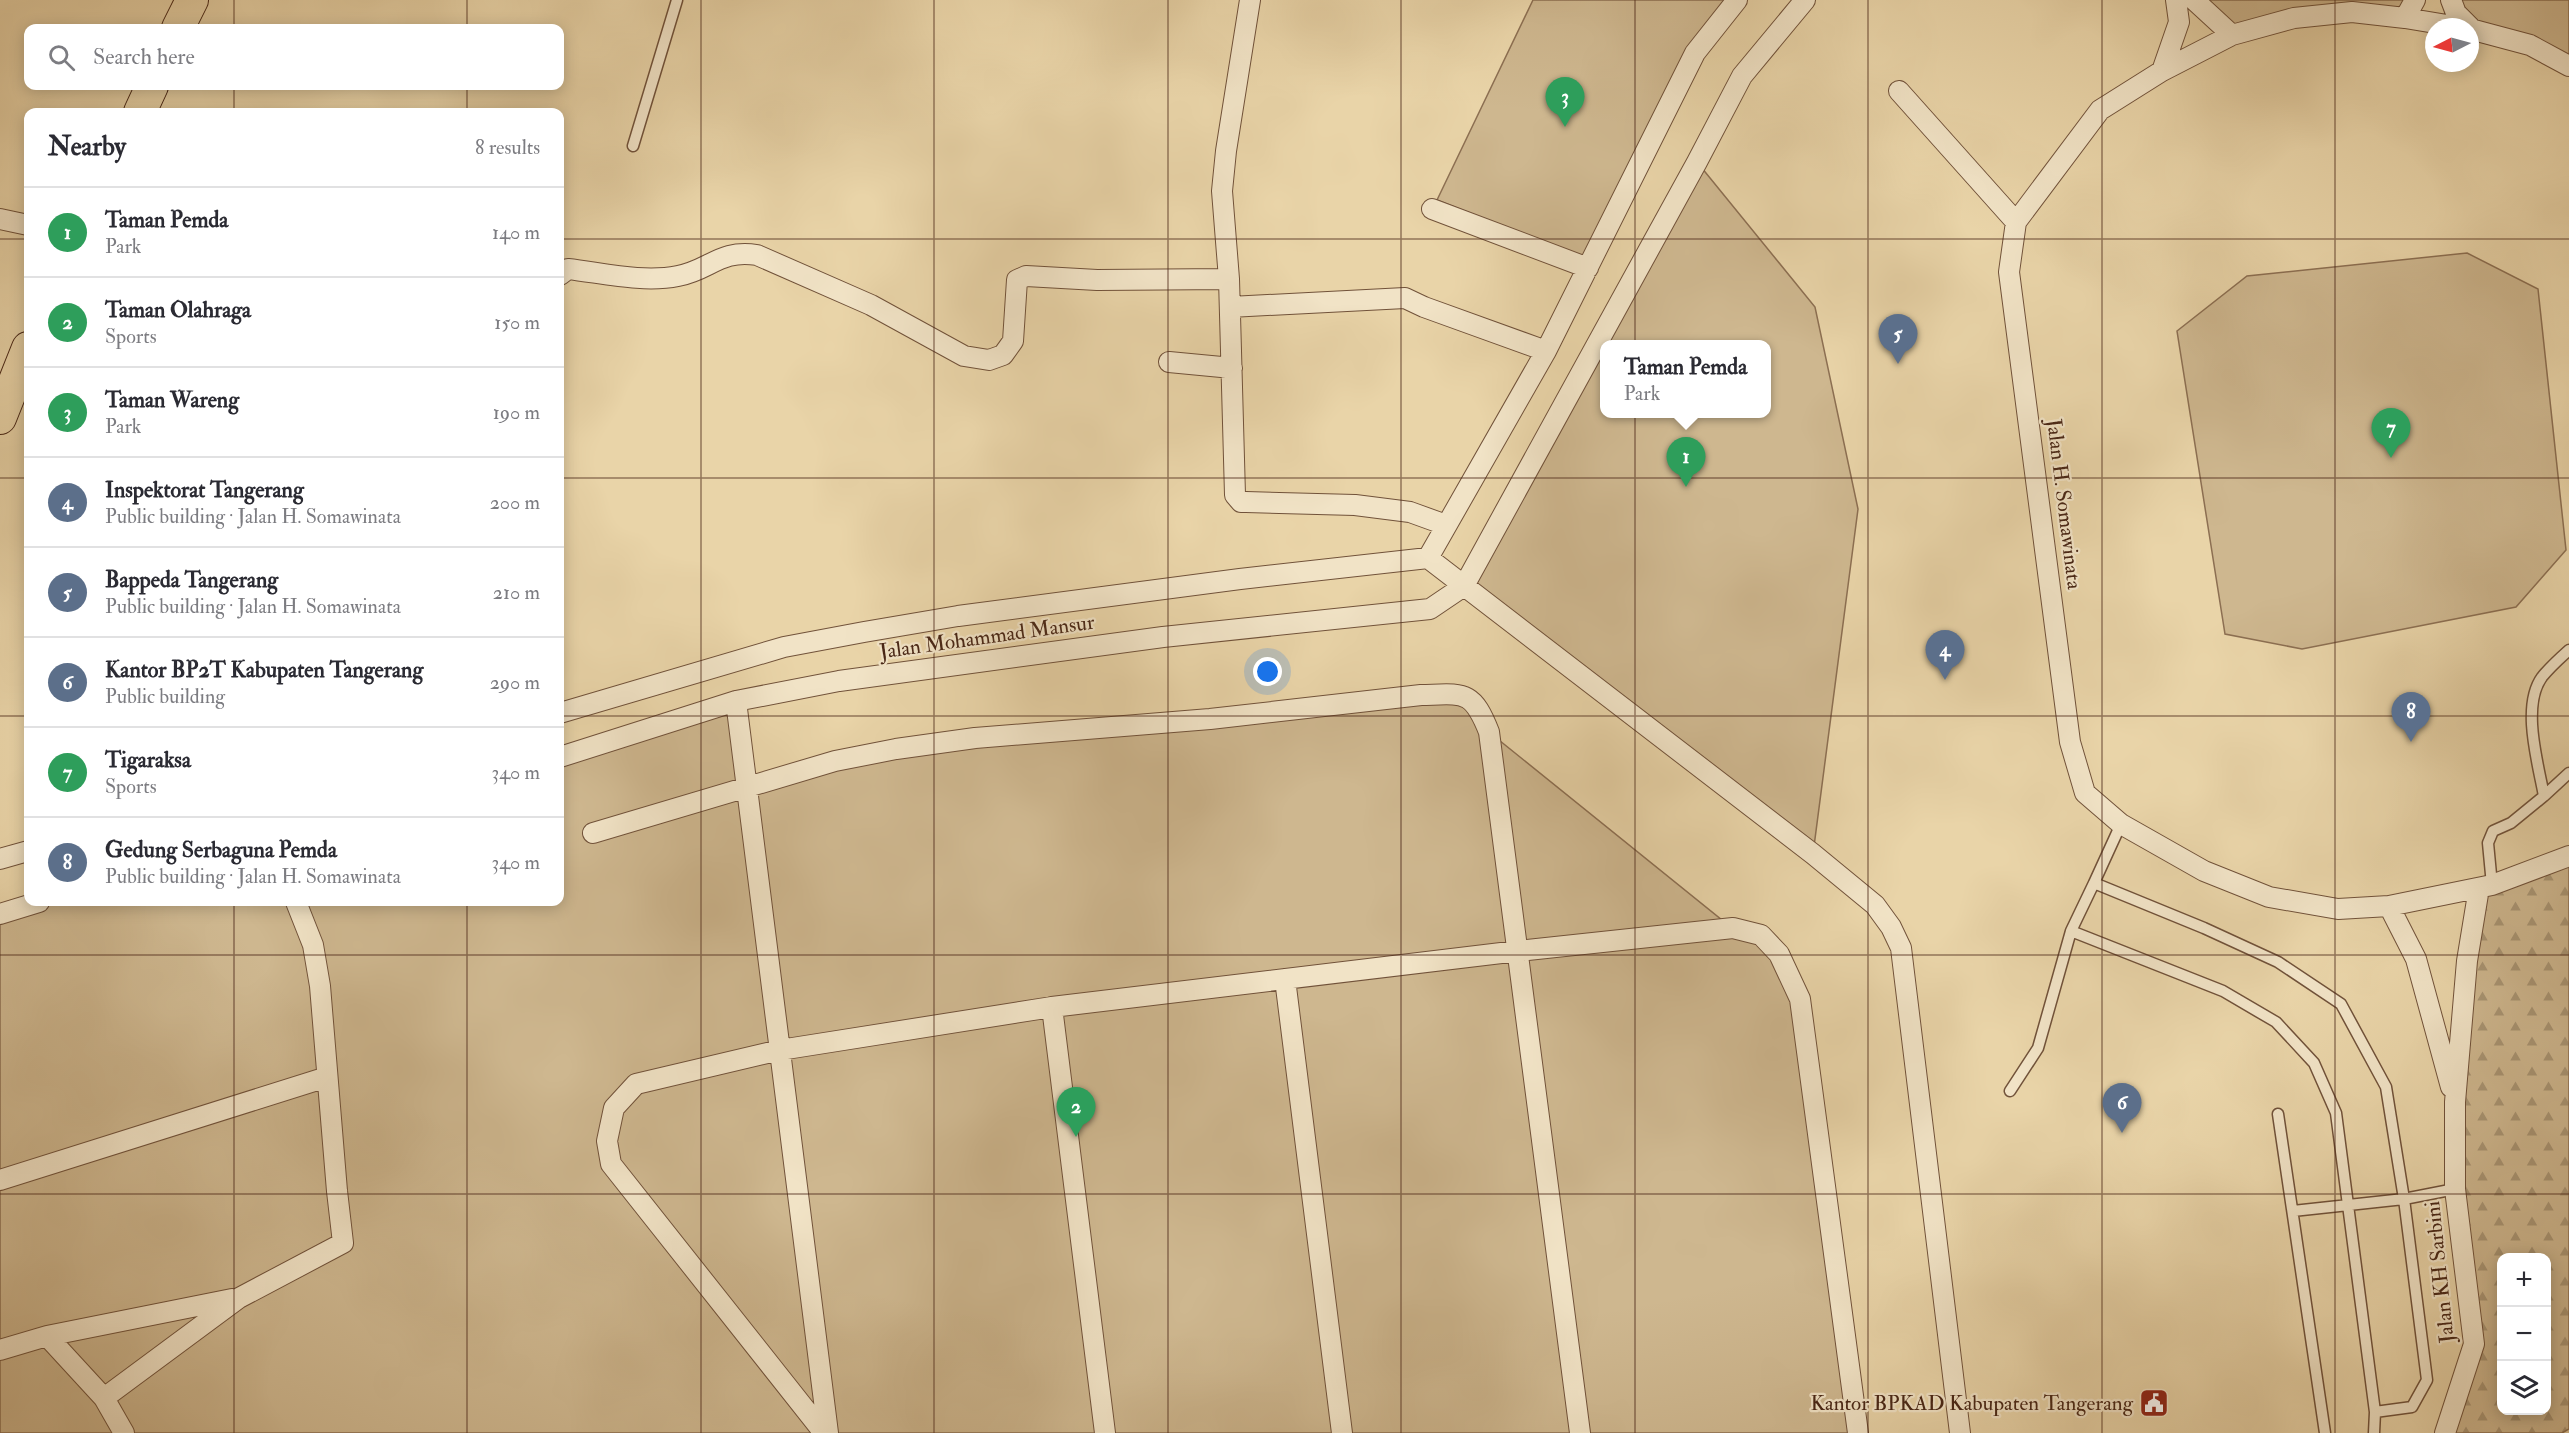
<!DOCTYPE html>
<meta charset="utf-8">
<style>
:root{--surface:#fff;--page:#f2f2f3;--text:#2b2b33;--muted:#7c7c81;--line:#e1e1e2;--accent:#1a73e8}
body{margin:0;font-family:"IM FELL Double Pica",serif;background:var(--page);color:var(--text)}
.controls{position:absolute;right:18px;bottom:18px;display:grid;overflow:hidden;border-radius:12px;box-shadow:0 3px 15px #0003}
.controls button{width:54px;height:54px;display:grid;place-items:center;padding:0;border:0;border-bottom:2px solid var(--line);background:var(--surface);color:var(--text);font:30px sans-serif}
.compass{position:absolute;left:2425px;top:18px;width:54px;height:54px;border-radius:50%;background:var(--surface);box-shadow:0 3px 15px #0003;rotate:264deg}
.you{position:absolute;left:1268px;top:672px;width:21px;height:21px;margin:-15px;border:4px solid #fff;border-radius:50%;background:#1a73e8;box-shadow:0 0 0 9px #1a73e833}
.badge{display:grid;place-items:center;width:39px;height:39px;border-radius:50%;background:var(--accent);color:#fff;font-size:20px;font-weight:700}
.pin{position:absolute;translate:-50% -50px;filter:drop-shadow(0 2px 3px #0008)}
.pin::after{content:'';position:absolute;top:32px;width:21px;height:18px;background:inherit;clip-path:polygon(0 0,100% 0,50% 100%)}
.popup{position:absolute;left:1600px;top:340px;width:171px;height:78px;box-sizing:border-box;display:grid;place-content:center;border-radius:12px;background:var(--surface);filter:drop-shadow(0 2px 4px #0005);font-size:20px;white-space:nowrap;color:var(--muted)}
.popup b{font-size:22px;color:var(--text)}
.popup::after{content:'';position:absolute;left:50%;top:100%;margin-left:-12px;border:12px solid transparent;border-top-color:var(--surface)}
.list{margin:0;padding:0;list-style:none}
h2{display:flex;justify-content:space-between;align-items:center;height:78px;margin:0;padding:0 24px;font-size:26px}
h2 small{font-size:20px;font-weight:400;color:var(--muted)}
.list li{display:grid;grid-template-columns:39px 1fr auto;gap:18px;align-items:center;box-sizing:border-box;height:90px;padding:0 24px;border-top:2px solid var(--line)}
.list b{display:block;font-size:22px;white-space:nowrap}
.list p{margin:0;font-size:20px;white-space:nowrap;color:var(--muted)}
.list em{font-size:20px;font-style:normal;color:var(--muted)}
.icon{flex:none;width:33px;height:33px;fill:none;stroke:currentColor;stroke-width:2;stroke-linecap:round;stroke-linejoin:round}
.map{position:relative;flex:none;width:2569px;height:1433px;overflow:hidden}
.search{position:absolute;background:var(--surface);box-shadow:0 3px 15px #0003;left:24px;top:24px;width:540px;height:66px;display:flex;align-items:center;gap:15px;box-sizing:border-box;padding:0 21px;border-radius:12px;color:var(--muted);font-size:22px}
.panel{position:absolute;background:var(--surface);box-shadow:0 3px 15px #0003;left:24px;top:108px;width:540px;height:798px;border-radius:12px}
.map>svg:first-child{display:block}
</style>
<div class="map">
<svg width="2569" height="1433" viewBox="0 0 2569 1433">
<defs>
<pattern id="forest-firs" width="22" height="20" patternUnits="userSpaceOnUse" patternTransform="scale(1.5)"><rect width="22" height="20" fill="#ceb78f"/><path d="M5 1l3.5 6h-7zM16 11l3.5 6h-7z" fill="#a99574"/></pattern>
</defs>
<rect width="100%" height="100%" fill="#e9d4a8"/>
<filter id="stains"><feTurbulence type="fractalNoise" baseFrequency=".00333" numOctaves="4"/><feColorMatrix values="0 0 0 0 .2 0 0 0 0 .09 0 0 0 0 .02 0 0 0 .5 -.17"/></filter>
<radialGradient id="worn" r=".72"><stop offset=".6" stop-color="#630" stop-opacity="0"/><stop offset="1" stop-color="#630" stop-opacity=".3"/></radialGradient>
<!-- forest -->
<path fill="url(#forest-firs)" stroke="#8c6f52" stroke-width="1.5" fill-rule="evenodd" d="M2569 855V1429L2562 1433H2444L2472 1353 2455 1189 2479 888ZM2502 1258H2546V1410H2502Z"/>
<!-- green -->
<path fill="#ceb78f" stroke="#8c6f52" stroke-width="1.5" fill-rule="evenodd" d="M1533 0H1737L1695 53 1591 261 1437 200Z
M2194 0H2415L2405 18 2356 13 2232 35Z
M2451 0H2569V66L2472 29Z
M1697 162 1815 307 1858 509 1813 854 1464 586ZM1605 344H1767V414H1605Z
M2467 253 2538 289 2566 550 2516 607 2302 649 2225 634 2177 331 2247 276Z
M1461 696 1489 732 1732 928 1761 935 1800 999 1858 1433H0V911L33 902H560V755L736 701 744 786 903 747Z"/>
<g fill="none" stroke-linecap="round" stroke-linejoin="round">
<!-- lane casing -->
<g stroke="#71523a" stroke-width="13">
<path id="lane" d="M633 146 677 0
M2544 796 2569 773
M2094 883 2121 824
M2492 885 2488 843 2493 831 2511 823 2544 796C2538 763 2521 706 2542 677 2550 667 2560 658 2569 650
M2071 931 2094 883 2204 928 2278 962 2341 1004 2386 1087 2404 1199 2427 1380 2412 1407 2375 1412
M2010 1091 2038 1048 2071 931 2223 991 2276 1022 2314 1063 2336 1113 2375 1412 2374 1433
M2278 1114 2325 1433
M2293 1211 2404 1199 2455 1189"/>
</g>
<!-- street casing -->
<g stroke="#71523a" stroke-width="22">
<path id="street" d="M1250 0 1226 151 1222 191 1229 279 1235 495 1241 502H1246L1355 505 1410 512 1446 525
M2194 0 2232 35
M2451 0 2456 13 2470 27
M2405 18 2415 0
M2459 27 2405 18 2352 12 2294 18 2232 35 2162 71 2100 110 2016 222 2009 272 2070 742 2085 793 2121 824 2204 871 2269 897 2338 909 2389 906 2492 885 2569 856
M2470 29 2530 45 2569 66
M2162 71 2179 22 2176 0
M1899 91 2016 222
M1432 209 1588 268
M0 219 28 225
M560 275 568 269C603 273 643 283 678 276 710 270 720 249 757 255L871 305 964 356 989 360 1003 355 1013 341 1017 280 1026 276 1097 280 1229 279
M1230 307 1405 298 1424 307 1546 351
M1169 362 1232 368
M1428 558 1813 854 1875 905 1891 927 1901 948 1960 1433
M1428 558 1546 351 1695 53 1737 0
M736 701 828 1433
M560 713 784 647 864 632 958 616 1240 579 1428 558
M560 757 736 701 839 681 1163 637 1430 609 1464 586 1697 162 1742 76 1805 0
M593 833 835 761 896 749 975 738 1210 719 1421 695C1464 694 1472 689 1489 732L1580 1433
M0 859 28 851
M2389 906 2416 959 2451 1087
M0 914 39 902
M1285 979 1342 1433
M1052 1007 1105 1433
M0 1180 327 1077
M47 1336 104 1398 124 1433
M0 1350 47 1336 232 1299
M104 1398 239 1298 343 1243 337 1191 320 986 313 945 296 902
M824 1433 611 1164 607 1141 614 1108 636 1084 780 1050 1052 1007 1518 951 1733 928 1761 935 1779 954 1800 999 1858 1433
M2445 1433 2474 1344 2455 1189V1102L2467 961 2479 888"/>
</g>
<!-- primary casing -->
<g stroke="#492716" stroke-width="34">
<path id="primary" d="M178 28 192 0
M140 112 152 86
M0 418 28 348"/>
</g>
<!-- lane -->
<use href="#lane" stroke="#f1e3c6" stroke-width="10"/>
<!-- street -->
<use href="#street" stroke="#f1e3c6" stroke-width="20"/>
<!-- primary -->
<use href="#primary" stroke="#e9d4a8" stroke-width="32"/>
</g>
<!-- grid -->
<path fill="none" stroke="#492716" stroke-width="1.5" stroke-opacity="0.55" d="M234 0V28M467 0V28M701 0V1433M934 0V1433M1168 0V1433M1401 0V1433M1635 0V1433M1868 0V1433M2102 0V1433M2335 0V1433M234 86V112M467 86V112M0 239H28M560 239H2569M0 478H28M560 478H2569M0 716H28M560 716H2569M234 902V1433M467 902V1433M0 955H2569M0 1194H2569"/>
<!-- icons -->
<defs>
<g id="civic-square" transform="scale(1.5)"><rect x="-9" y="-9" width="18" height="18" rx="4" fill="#8f2418" stroke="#f1e3c6"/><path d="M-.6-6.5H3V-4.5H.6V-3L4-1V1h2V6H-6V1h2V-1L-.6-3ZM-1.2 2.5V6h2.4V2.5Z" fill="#fff"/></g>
</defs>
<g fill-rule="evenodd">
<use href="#civic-square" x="2154" y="1403"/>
</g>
<g text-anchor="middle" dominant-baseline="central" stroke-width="4.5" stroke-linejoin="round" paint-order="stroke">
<!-- street labels -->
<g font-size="21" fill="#492716" stroke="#f1e3c6">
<text transform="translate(2064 504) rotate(83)">Jalan H. Somawinata</text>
<text transform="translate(987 637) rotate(-8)">Jalan Mohammad Mansur</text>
<text transform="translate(2440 1272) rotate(-96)">Jalan KH Sarbini</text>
</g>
<!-- poi labels -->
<g font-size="21" fill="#492716" stroke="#f1e3c6" text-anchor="end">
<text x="2133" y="1403">Kantor BPKAD Kabupaten Tangerang</text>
</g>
</g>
<rect width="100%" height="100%" filter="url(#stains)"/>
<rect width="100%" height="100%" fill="url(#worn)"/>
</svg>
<div class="controls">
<button>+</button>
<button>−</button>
<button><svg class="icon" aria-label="layers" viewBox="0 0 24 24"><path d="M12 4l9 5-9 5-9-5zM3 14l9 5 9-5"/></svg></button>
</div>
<svg class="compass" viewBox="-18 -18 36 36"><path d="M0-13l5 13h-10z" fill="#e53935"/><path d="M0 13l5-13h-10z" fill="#7c7c81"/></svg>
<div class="you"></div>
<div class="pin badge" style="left:1686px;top:487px;background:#2e9e5b">1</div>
<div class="popup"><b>Taman Pemda</b>Park</div>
<div class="pin badge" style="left:1076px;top:1137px;background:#2e9e5b">2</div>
<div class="pin badge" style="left:1565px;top:127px;background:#2e9e5b">3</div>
<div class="pin badge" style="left:1945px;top:680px;background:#5c6f8a">4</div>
<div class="pin badge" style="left:1898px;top:364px;background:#5c6f8a">5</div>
<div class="pin badge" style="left:2122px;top:1133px;background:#5c6f8a">6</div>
<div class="pin badge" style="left:2391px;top:458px;background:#2e9e5b">7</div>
<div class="pin badge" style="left:2411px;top:742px;background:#5c6f8a">8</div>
<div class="search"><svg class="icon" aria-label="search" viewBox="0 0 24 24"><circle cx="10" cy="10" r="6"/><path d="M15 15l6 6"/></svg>Search here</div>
<section class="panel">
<h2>Nearby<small>8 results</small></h2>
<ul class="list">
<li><span class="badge" style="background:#2e9e5b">1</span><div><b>Taman Pemda</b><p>Park</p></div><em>140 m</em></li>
<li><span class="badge" style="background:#2e9e5b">2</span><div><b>Taman Olahraga</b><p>Sports</p></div><em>150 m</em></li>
<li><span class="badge" style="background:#2e9e5b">3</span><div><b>Taman Wareng</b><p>Park</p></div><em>190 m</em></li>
<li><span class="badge" style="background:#5c6f8a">4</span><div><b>Inspektorat Tangerang</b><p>Public building · Jalan H. Somawinata</p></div><em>200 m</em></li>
<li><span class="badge" style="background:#5c6f8a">5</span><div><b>Bappeda Tangerang</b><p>Public building · Jalan H. Somawinata</p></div><em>210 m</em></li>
<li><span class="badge" style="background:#5c6f8a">6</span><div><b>Kantor BP2T Kabupaten Tangerang</b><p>Public building</p></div><em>290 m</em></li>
<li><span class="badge" style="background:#2e9e5b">7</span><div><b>Tigaraksa</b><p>Sports</p></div><em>340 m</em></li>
<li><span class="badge" style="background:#5c6f8a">8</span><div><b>Gedung Serbaguna Pemda</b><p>Public building · Jalan H. Somawinata</p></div><em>340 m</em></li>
</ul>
</section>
</div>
